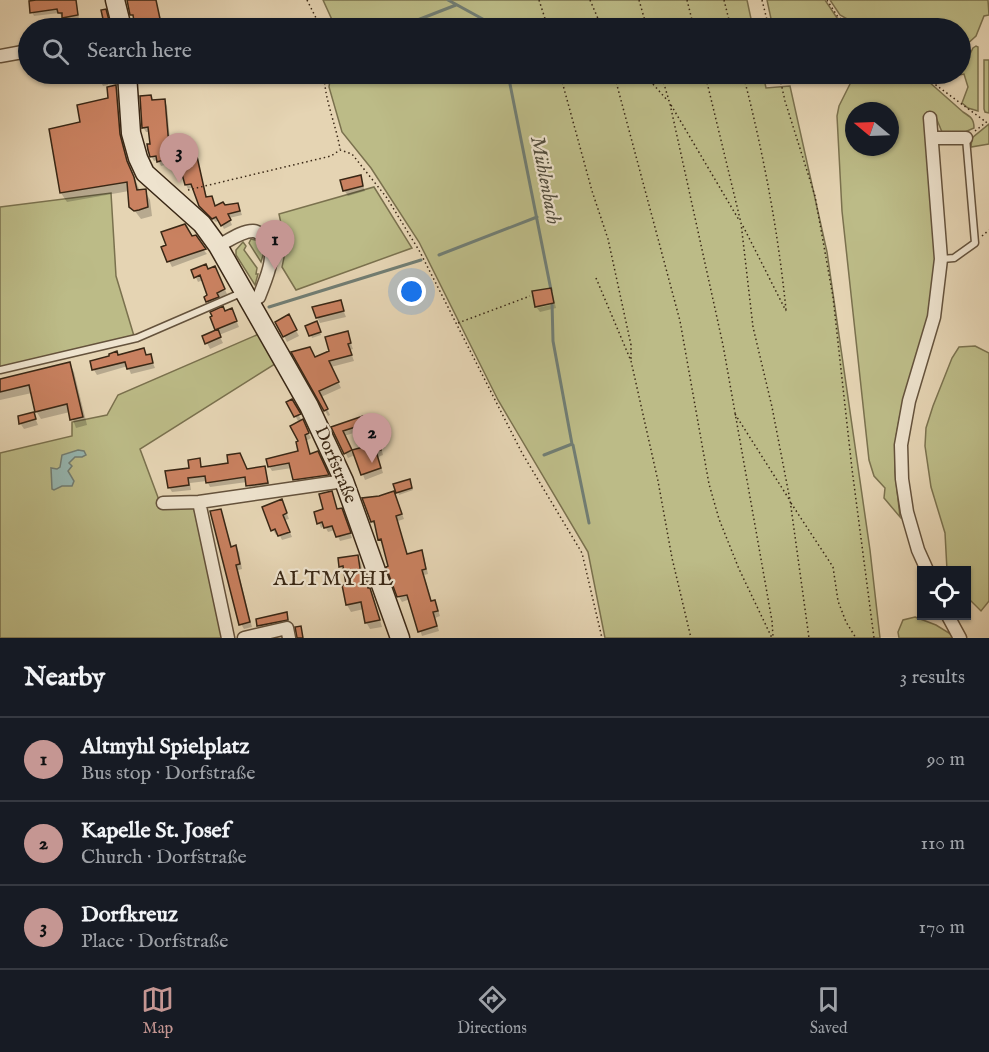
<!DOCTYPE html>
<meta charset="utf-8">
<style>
:root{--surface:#171b24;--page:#242831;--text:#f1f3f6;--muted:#9ea1a6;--line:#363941;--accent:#c59692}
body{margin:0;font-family:"IM FELL English",serif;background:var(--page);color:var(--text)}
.controls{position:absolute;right:18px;bottom:18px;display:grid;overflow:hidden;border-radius:0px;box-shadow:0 2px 4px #0004}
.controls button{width:54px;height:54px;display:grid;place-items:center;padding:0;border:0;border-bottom:2px solid var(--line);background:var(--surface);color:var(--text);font:30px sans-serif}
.compass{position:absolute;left:845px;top:102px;width:54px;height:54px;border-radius:50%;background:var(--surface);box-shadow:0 2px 4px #0004;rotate:289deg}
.you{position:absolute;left:412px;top:292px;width:21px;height:21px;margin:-15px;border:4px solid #fff;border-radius:50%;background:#1a73e8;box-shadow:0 0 0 9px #1a73e833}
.badge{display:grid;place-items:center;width:39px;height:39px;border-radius:50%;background:var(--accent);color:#111;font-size:20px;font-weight:700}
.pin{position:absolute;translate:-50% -50px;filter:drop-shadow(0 2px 3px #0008)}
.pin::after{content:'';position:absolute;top:32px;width:21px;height:18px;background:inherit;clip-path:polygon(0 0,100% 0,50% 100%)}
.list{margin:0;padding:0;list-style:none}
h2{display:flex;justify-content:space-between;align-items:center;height:78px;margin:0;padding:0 24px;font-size:26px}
h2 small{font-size:20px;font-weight:400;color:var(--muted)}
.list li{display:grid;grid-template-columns:39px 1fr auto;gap:18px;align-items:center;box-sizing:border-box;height:84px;padding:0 24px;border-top:2px solid var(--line)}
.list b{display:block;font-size:22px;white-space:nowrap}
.list p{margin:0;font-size:20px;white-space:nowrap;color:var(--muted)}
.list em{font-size:20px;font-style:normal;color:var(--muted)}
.icon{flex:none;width:33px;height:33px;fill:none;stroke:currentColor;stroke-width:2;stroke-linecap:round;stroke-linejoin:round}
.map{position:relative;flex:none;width:989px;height:638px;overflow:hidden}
.search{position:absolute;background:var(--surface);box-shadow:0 2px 4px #0004;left:18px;right:18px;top:18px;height:66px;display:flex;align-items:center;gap:15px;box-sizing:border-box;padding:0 21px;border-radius:33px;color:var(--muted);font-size:22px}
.sheet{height:330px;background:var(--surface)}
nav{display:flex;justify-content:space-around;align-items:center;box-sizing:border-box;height:84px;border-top:2px solid var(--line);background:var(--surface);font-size:16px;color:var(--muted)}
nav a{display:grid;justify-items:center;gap:3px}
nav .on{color:var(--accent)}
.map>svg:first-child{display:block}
</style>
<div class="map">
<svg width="989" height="638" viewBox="0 0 989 638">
<rect width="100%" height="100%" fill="#e5d4b3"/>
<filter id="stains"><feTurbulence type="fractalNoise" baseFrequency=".00333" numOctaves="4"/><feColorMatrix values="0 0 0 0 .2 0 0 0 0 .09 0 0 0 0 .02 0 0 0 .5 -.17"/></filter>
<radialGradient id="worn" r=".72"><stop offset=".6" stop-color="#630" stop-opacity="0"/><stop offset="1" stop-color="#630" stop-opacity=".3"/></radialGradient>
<!-- green -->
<path fill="#bcbb87" stroke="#7a714e" stroke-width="1.5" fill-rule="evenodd" d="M323 0H747L753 28H333V22Z
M767 0H825L837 18 854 28H773Z
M830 0H988L989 15 984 16 976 36 965 46V51L968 58 973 48 976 46 978 47V111L968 108 962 103 968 87 964 74 935 80 925 74H960V28H863L840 15Z
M984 60H989V113L985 112 984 109Z
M331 74H763L766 88 790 86 827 252 870 550 880 638H605L588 552 498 400 419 242 371 168 342 132 329 87Z
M799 74H920L963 112C971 117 974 119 974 128L965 132H942L935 115 924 117 935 236V271L927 326 900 415 896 437 895 472 900 517 884 498 885 488 874 476 869 460 842 211 837 116 839 106 852 80C830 83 820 80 799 74ZM854 111H890V147H854Z
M989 124V144L971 147 972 138Z
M374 187 412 248 296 290 282 267 286 248 279 214Z
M111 193 116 276 134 336 0 368V207Z
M251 239 260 241 265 248 261 262 249 243Z
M243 242 246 246 244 250 257 268 256 274H258L255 285 236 255V250Z
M259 334 275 364 140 449 159 500 193 504 222 638H0V453L72 436V422L107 415 118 395Z
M975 346 989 353V601L981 611 967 597 966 570H947L945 533 931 487 925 446 926 428 933 406 952 358 959 347Z
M915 617 936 625 957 638H899L898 632 903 620Z"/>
<!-- water -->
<path fill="#96b7b2" stroke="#717d73" stroke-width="1.5" d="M78 450 84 451 86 455 82 457H75L69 463 72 466 68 471 74 481 72 486H62L54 490 52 489 51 468 57 469 60 467 62 455Z"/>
<!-- shadow -->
<path fill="#0003" fill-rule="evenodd" d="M52 0H76L79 19 66 21 59 13 34 16 32 12Z
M127 0H156L163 28H137Z
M108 15 111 28H94V25L105 23Z
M89 74H106L108 85 103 86 100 80 93 81Z
M158 74H175V77L161 79Z
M116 87 121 95 124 144 132 172 140 191H145L150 200 152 216 141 219 131 206 129 191 67 202 61 193 51 130 82 123 110 99Z
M150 96 153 102 165 101 167 106 172 163 161 166 158 160 154 161 151 156 150 132H146L143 127Z
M195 153 207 198 211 197 216 207 238 205 240 209 242 215 229 218 232 225 224 229 219 220 216 222 203 210 194 187 188 189 186 185Z
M360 177 365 191 348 196 344 190Z
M192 237 207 254 172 267 169 261Z
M193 271 217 273 227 294 219 298 221 302 210 306 206 298 209 296 203 280 198 282Z
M340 302 346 317 320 323 317 317Z
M555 304 556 308 540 312 537 308Z
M225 312 234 315 239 327 219 335 223 343 210 349 207 343 218 331 212 318Z
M288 316 299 336 287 342 277 322Z
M318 325 321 335 312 338 307 326Z
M347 333 353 349 350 350 354 361 331 367 341 388 321 397 330 415 328 416 294 353 315 359 331 351Z
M144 350 147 356H150L155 368 131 374 128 366 97 375 94 370 92 362Z
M70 364 74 372 87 425 76 428 70 412 41 419 36 411 32 393 0 400V380Z
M291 401 311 438 306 441 310 456 320 458 330 480 298 484 292 468 272 471 269 466 300 452 299 423 288 402Z
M33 413 38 425 24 429 20 423Z
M362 418 366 425 373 423 376 428 383 455 378 457 383 473 365 480 355 455 348 458 333 428ZM363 430 368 447 351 452 344 436Z
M199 460 202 468 230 465 247 470 265 468 270 487 251 490 247 482 210 487 207 481 190 483 191 490 172 492 169 487 191 469Z
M410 483 413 490 399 495 398 492Z
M394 493 404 519 398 521 407 556 421 552 424 557 428 574 424 575 432 602 434 601 437 606 440 616 435 618 439 631 422 636 410 599 402 602 399 597 388 568 384 544 379 539 377 526 372 522Z
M333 498 338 511 344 514 352 538 340 541 335 530 328 532 325 526 321 528 319 523Z
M284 506 289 519 285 520 292 537 282 540 279 534 276 535 273 530Z
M221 510 232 548 236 547 239 552 242 569 238 570 252 627 244 629 241 624Z
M357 556 361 563 364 583H366L373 596 382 627 370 629 366 622 364 609 351 612 347 605V586L341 566Z
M287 616 289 622 260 628 259 626 258 620Z"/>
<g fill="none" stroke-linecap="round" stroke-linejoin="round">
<!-- stream -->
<path stroke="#717d73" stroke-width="3" d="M448 0 490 23 493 28
M397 28 456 5
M508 74 551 290
M146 81 197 74
M439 255 537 217
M269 307 421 260
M573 445 589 523
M544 455 572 444 553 341 552 302"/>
</g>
<!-- building -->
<path fill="#c98160" stroke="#392715" stroke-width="1.5" d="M36 0H76L78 15 62 18V13H58L57 9 30 13 29 1Z
M127 0H156L162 28H135L133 15H130Z
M106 9 111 28H105L101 10Z
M116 85 120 134 127 161 134 177 137 190 146 189 148 207 139 210 134 211 129 207 127 182 60 193 49 129 80 122 77 105 108 98 107 87Z
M151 95 152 100 165 99 170 158 157 162 156 156 150 157 148 150 147 144H150L148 127 142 128 140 96Z
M196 152 206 197 212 196 215 206 223 202 225 205 238 203 240 211 228 214 231 220 221 226 216 217 212 219 199 206 191 184 185 185 177 156Z
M361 175 363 186 343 191 340 180Z
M185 224 192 236 196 235 206 249 167 262 161 247 166 245 161 232Z
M206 264 208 269 215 266 225 289 217 293 219 297 206 302 204 297 207 295 200 275 194 278 191 270Z
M551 288 554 303 535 307 532 291Z
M341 300 344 311 316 318 312 307Z
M223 306 225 311 232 308 237 321 215 330 210 317 212 316 210 312Z
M289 314 297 330 283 337 275 322Z
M317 321 321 332 309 336 305 326Z
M218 329 221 337 205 344 202 336Z
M348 331 351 343 348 344 352 355 329 361 339 382 319 391 328 409 324 411 291 352 310 347 315 357 329 351 325 337Z
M144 348 146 355 151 354 153 363 127 369 125 362 92 370 90 361 109 356V354L117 351 118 355Z
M70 362 83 417 70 420 67 404 35 412 29 385 0 392V379Z
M292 399 301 414 294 417 286 402Z
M34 412 36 419 19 424 18 416Z
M363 416 365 424 343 431 352 450 344 454 331 427Z
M303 419 309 433 305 435 310 454 318 451 329 475 293 480 289 463 268 467 266 459 298 451 296 442 298 441 290 426Z
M374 421 381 450 376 451 381 468 361 475 352 450 367 446 360 426Z
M240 453 247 469 265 466 268 483 246 486 245 477 206 483 205 476 188 478 189 485 168 488 165 471 189 468 188 460 200 458 201 467 215 465 228 463 227 455Z
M410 479 412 488 396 493 393 484Z
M332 491 337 509 342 508 351 533 336 537 332 526 324 528 322 522 317 524 314 512 323 509 319 494Z
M394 491 402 514 396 516 407 554 422 550 426 569 422 570 431 601 435 600 438 611 433 612 437 626 418 632 407 595 397 597 386 567 388 566 381 539 378 540 374 521 371 522 362 498 379 496Z
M282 499 287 513 283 515 290 532 278 536 275 529 271 531 262 507Z
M221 509 231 547 236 545 240 564 236 565 250 622 239 625 210 511Z
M358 555 362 582 367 581 368 588H370L380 620 365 623 361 602 346 605 342 585H346L343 566 339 567 338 558Z
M287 612 288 620 257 626 256 619Z
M301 626 303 638H297L295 627Z"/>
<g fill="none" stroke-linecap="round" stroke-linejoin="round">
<!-- lane casing -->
<g stroke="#64523c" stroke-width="9">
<path id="lane" d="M942 259 954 258 975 243 966 138
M0 370 137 338 241 293"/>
</g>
<!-- street casing -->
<g stroke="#64523c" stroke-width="15">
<path id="street" d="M0 56 28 51
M932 138H966
M218 246C228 241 241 231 253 231 258 231 261 235 265 238 279 254 265 280 259 297L249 302
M163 503 199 502
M927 570 918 550 907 512 902 479 901 445 909 401 934 317 941 259 930 118
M948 616 960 638
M228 638 199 502 344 481
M244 638 287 628 289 638"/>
</g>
<!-- secondary casing -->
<g stroke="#392715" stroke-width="21">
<path id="secondary" d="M115 0 122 28
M127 74 131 133 138 158 145 173 202 224 218 246 309 406 344 481 400 638"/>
</g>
<!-- path -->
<path stroke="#392715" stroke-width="1.5" stroke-dasharray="1.5 3" stroke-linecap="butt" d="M307 0 321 28
M539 0 548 28
M590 0 602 28
M639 0 647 28
M687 0 694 28
M724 0 731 28
M762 0 769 28
M827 0 838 17 858 28
M602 25 605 28
M325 74C322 92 337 128 340 149
M560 74 592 191 608 239 631 345V360
M614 74 680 321 709 484 719 519 739 569 772 638
M644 74 668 101
M661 74 670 104 723 345 772 621 773 637
M705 74 741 223 753 327 772 407 790 500 809 638
M743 74C763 151 778 230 786 310
M779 74 785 101 815 196 833 297 852 469 874 638
M921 74 986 122
M671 105 739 220
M975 131 989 120
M188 190 331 156 340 150 352 154 387 198 420 252 522 453 582 553 602 638
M743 226 786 311
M982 236 989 230
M596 278 631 361 658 481 672 558 691 638
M458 323 530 296
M735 414 789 499
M791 503 833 567 838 601 846 622 856 638"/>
<!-- lane -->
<use href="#lane" stroke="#eee3ce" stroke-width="6"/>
<!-- street -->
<use href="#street" stroke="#eee3ce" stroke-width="12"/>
<!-- secondary -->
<use href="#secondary" stroke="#eee3ce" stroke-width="18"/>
</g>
<g text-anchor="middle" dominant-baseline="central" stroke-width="4.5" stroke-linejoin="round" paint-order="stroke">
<!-- street labels -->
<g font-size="18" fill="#392715" stroke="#eee3ce">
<text transform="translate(335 465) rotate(67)">Dorfstraße</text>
</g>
<!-- water labels -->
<g font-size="20" font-style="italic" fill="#504b3c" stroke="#eee3ce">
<text transform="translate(545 180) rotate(79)">Mühlenbach</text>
</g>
<!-- quarter labels -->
<g font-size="21" letter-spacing="1.5" fill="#392715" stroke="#eee3ce">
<text x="334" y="579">ALTMYHL</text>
</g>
</g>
<rect width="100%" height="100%" filter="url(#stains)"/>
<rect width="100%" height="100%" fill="url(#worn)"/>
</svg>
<div class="controls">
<button><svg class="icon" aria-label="locate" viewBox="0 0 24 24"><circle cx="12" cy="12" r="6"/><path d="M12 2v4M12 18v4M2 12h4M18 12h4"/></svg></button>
</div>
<svg class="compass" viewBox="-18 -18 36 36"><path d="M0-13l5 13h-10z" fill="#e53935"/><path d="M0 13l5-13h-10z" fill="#9ea1a6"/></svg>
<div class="you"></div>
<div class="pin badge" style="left:275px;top:270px">1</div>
<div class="pin badge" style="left:372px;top:463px">2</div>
<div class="pin badge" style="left:179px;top:183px">3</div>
<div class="search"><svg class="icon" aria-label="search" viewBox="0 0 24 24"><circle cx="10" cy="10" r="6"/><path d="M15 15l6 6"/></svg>Search here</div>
</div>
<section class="sheet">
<h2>Nearby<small>3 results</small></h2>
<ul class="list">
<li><span class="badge">1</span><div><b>Altmyhl Spielplatz</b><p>Bus stop · Dorfstraße</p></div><em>90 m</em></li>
<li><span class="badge">2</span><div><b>Kapelle St. Josef</b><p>Church · Dorfstraße</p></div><em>110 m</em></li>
<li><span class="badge">3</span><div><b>Dorfkreuz</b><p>Place · Dorfstraße</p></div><em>170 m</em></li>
</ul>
</section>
<nav>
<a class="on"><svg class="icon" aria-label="map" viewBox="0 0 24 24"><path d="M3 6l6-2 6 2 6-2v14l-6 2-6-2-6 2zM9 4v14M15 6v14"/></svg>Map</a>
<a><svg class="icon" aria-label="directions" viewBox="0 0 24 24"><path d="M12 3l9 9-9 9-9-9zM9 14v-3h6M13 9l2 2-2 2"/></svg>Directions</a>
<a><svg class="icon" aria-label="saved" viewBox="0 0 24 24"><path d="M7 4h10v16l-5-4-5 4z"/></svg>Saved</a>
</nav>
